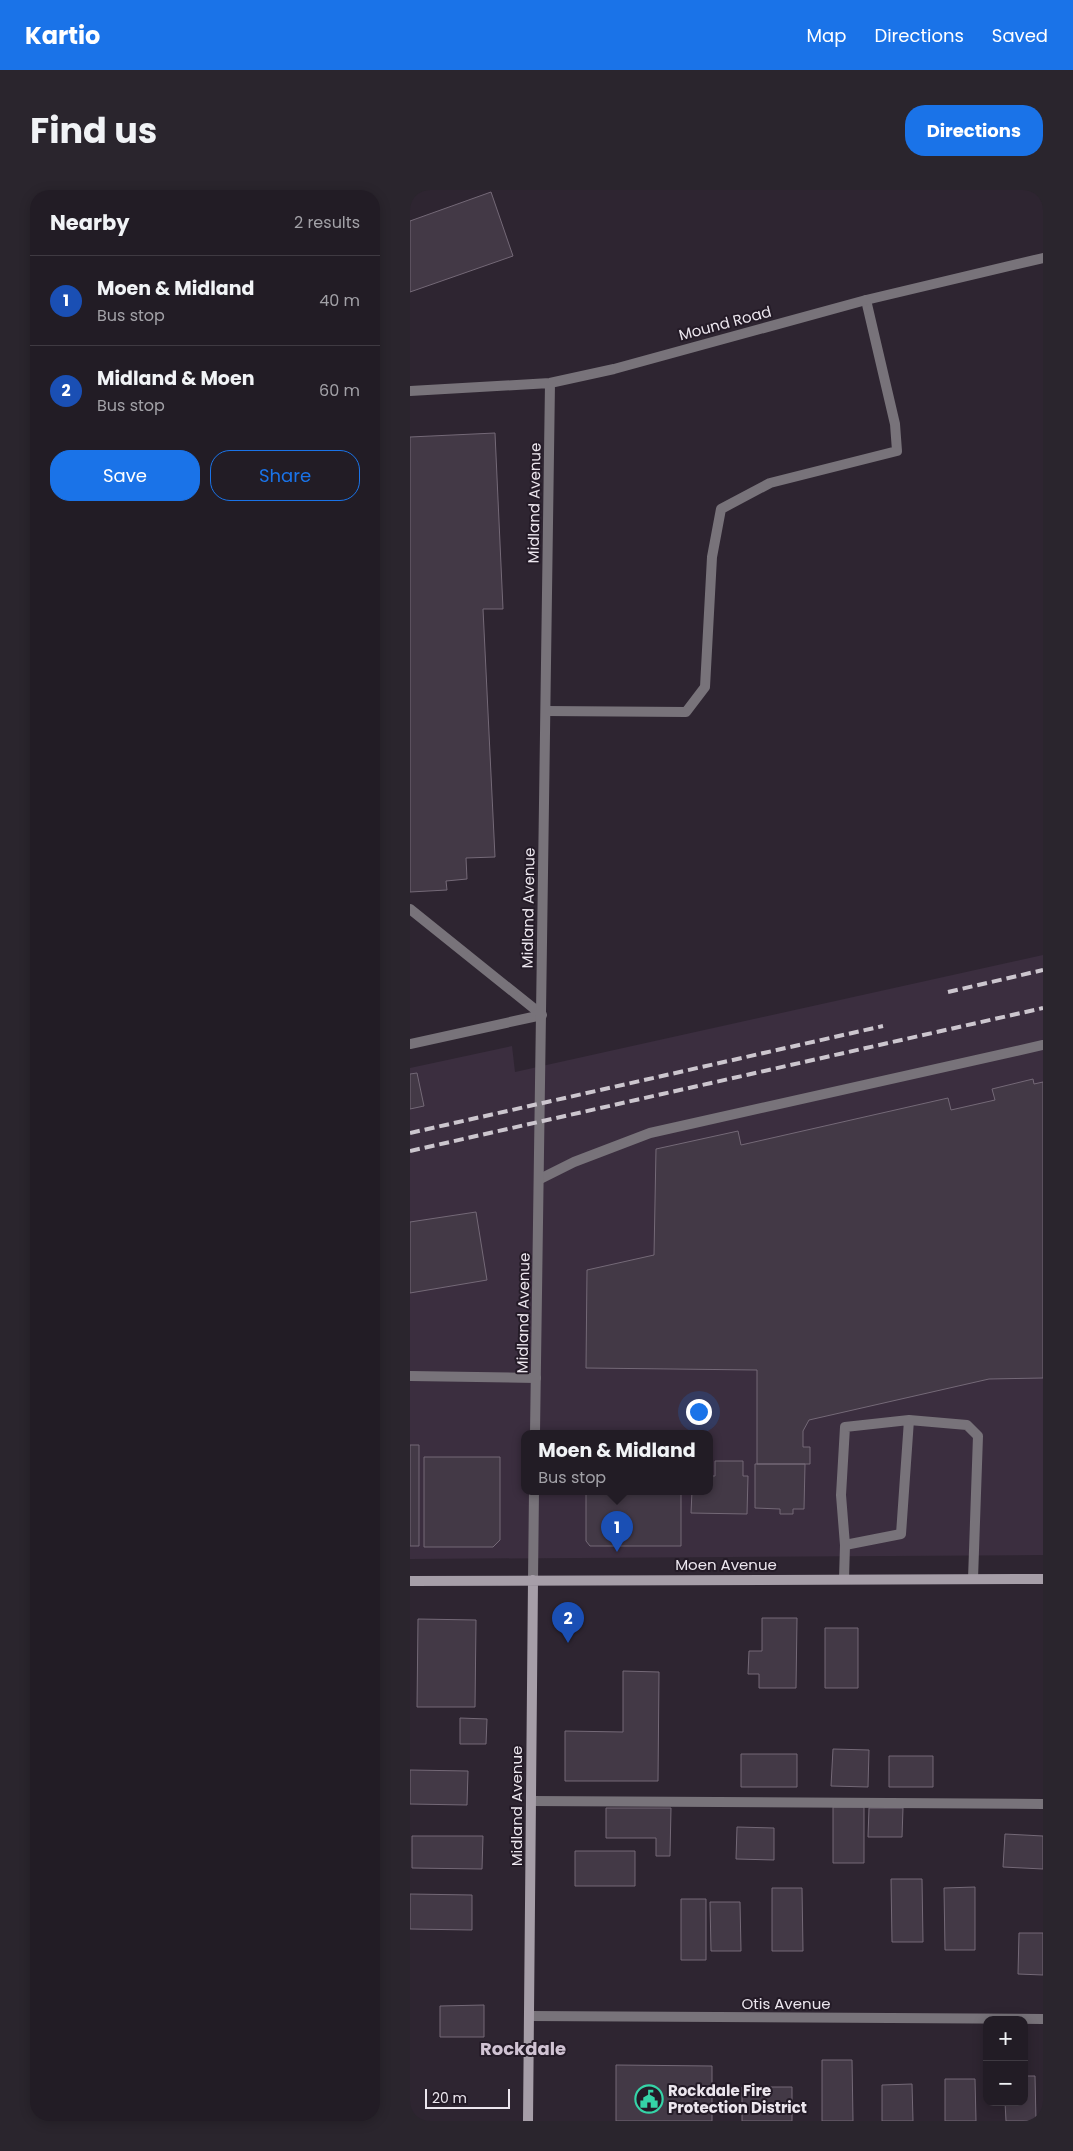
<!DOCTYPE html>
<meta charset="utf-8">
<style>
:root{--surface:#221c25;--page:#2a252d;--text:#f1f3f6;--muted:#a2a1a7;--line:#3f3a42;--accent:#1a73e8}
body{margin:0;font-family:Poppins,sans-serif;background:var(--page);color:var(--text)}
.controls{position:absolute;right:15px;bottom:15px;display:grid;overflow:hidden;border-radius:10px;box-shadow:0 2px 12px #0003}
.controls button{width:45px;height:45px;display:grid;place-items:center;padding:0;border:0;border-bottom:1px solid var(--line);background:var(--surface);color:var(--text);font:25px sans-serif}
.scale{position:absolute;left:15px;bottom:12px;width:85px;box-sizing:border-box;padding-left:5px;border:2px solid #ece6ee;border-top:0;font-size:14px;line-height:18px;white-space:nowrap;color:#ece6ee;-webkit-text-stroke:4px #241b27;paint-order:stroke}
.you{position:absolute;left:288px;top:1221px;width:18px;height:18px;margin:-12px;border:4px solid #fff;border-radius:50%;background:#1a73e8;box-shadow:0 0 0 8px #1a73e833}
.badge{display:grid;place-items:center;width:32px;height:32px;border-radius:50%;background:var(--accent);color:#fff;font-size:16px;font-weight:700}
.pin{position:absolute;translate:-50% -41px;filter:drop-shadow(0 1px 2px #0008)}
.pin::after{content:'';position:absolute;top:26px;width:18px;height:15px;background:inherit;clip-path:polygon(0 0,100% 0,50% 100%)}
.popup{position:absolute;left:111px;top:1240px;width:192px;height:65px;box-sizing:border-box;display:grid;place-content:center;border-radius:10px;background:var(--surface);filter:drop-shadow(0 1px 4px #0005);font-size:16px;white-space:nowrap;color:var(--muted)}
.popup b{font-size:19px;color:var(--text)}
.popup::after{content:'';position:absolute;left:50%;top:100%;margin-left:-10px;border:10px solid transparent;border-top-color:var(--surface)}
.list{margin:0;padding:0;list-style:none}
h2{display:flex;justify-content:space-between;align-items:center;height:65px;margin:0;padding:0 20px;font-size:21px}
h2 small{font-size:16px;font-weight:400;color:var(--muted)}
.list li{display:grid;grid-template-columns:32px 1fr auto;gap:15px;align-items:center;box-sizing:border-box;height:90px;padding:0 20px;border-top:1px solid var(--line)}
.list b{display:block;font-size:19px;white-space:nowrap}
.list p{margin:0;font-size:16px;white-space:nowrap;color:var(--muted)}
.list em{font-size:16px;font-style:normal;color:var(--muted)}
.actions{display:flex;gap:10px;padding:15px 20px}
.actions a{flex:1;padding:11px 0;border:1px solid var(--accent);border-radius:20px;text-align:center;font-size:18px;color:var(--accent)}
.actions .main{background:var(--accent);color:#fff}
.map{position:relative;flex:none;width:633px;height:1931px;overflow:hidden;border-radius:20px}
header{display:flex;align-items:center;gap:30px;box-sizing:border-box;height:70px;padding:0 25px;background:var(--accent);color:#fff}
header strong{font-size:24px}
nav{display:flex;gap:28px;margin-inline-start:auto;font-size:18px}
.intro{display:flex;align-items:center;justify-content:space-between;box-sizing:border-box;height:120px;padding:0 30px}
h1{margin:0;font-size:35px}
.button{padding:12px 22px;border-radius:20px;background:var(--accent);color:#fff;font-size:18px;font-weight:700}
main{display:flex;gap:30px;padding:0 30px}
aside{flex:1;background:var(--surface);border-radius:20px;box-shadow:0 2px 12px #0003}
.map>svg:first-child{display:block}
</style>
<header>
<strong>Kartio</strong>
<nav><a>Map</a><a>Directions</a><a>Saved</a></nav>
</header>
<div class="intro"><h1>Find us</h1><a class="button">Directions</a></div>
<main>
<aside>
<h2>Nearby<small>2 results</small></h2>
<ul class="list">
<li><span class="badge" style="background:#1a4fb4">1</span><div><b>Moen &amp; Midland</b><p>Bus stop</p></div><em>40 m</em></li>
<li><span class="badge" style="background:#1a4fb4">2</span><div><b>Midland &amp; Moen</b><p>Bus stop</p></div><em>60 m</em></li>
</ul>
<div class="actions"><a class="main">Save</a><a>Share</a></div>
</aside>
<div class="map">
<svg width="633" height="1931" viewBox="0 0 633 1931">
<rect width="100%" height="100%" fill="#2e2531"/>
<!-- built -->
<path fill="#3b2e3f" fill-rule="evenodd" d="M633 765V1365L0 1369V878L102 856 105 882ZM114 1243H300V1301H114Z"/>
<!-- building -->
<path fill="#433946" stroke="#746977" d="M81 2 103 66 0 102V31Z
M85 243 93 419H73L85 667 56 668 57 689 36 691 37 700 0 702V247Z
M7 883 14 916 0 919V884Z
M623 889 624 894 633 892V1188L579 1189 399 1230 393 1241V1257H400V1274H347V1180L176 1178 177 1080 244 1065 246 959 328 941 331 955 538 908 541 920 585 910 582 899Z
M66 1022 77 1090 0 1103V1032Z
M0 1255H9V1356H0Z
M14 1267H90V1350L83 1357H14Z
M305 1271H333V1286H338L337 1324 281 1323 282 1301H300V1286H305Z
M345 1274H395L394 1319H383V1324H370V1319L345 1318Z
M176 1301H271V1356H180L176 1351Z
M352 1428H387L386 1498H349V1484H338L339 1461H352Z
M8 1429 66 1430 65 1517H7Z
M415 1438H448V1498H415Z
M213 1481 249 1482 248 1591H155V1541L213 1542Z
M50 1528 77 1529 76 1554H50Z
M423 1559 459 1560 458 1597 421 1596Z
M331 1564H387V1597H331Z
M479 1566H523V1597H479Z
M0 1580 58 1581 57 1615 0 1614Z
M423 1617H454V1673H423Z
M196 1618H261L260 1666H246V1648H196Z
M459 1618H493L492 1647H458Z
M327 1637 364 1638V1670L326 1669Z
M595 1644 633 1646V1679L593 1677Z
M2 1646H73L72 1679 2 1678Z
M165 1661H225V1696H165Z
M481 1689H512L513 1752H482Z
M565 1697V1760H535L534 1698Z
M362 1698H392L393 1761H362Z
M0 1704 62 1705V1740L0 1739Z
M271 1709H296V1770H271Z
M300 1712H330L331 1761H301Z
M609 1743H633V1785L608 1784Z
M74 1815V1847H30V1816Z
M412 1870H442L443 1931H412Z
M206 1875 302 1876V1931H206Z
M614 1886H625L626 1931H596L595 1912H614Z
M535 1889H565L566 1931H535Z
M502 1894 503 1931H472V1895Z
M332 1897H382V1931H332Z"/>
<g fill="none" stroke-linecap="round" stroke-linejoin="round">
<!-- lane -->
<path stroke="#78737a" stroke-width="10" d="M136 521 276 522 295 497 302 367 311 319 360 293 487 261 485 234 456 110
M0 719 132 825
M0 854 132 825
M130 989 164 972 240 943 633 855
M0 1186 126 1188
M435 1355 491 1344 499 1230 557 1235 568 1246 563 1389
M434 1389 435 1355 431 1305 435 1237 499 1230
M121 1611 633 1614"/>
<!-- street -->
<path stroke="#78737a" stroke-width="10" d="M0 201 140 193 204 179 456 110 633 68
M125 1243 140 193
M123 1390 124 1301
M119 1826 633 1829"/>
<!-- secondary -->
<path stroke="#a69ea8" stroke-width="10" d="M0 1391 633 1389
M118 1931 123 1390"/>
<!-- rail -->
<path stroke="#ccc6ce" stroke-width="4" stroke-dasharray="10 5" stroke-linecap="butt" d="M538 802 633 780
M0 943 473 836
M0 961 633 818"/>
</g>
<!-- icons -->
<defs>
<g id="civic-ring" transform="scale(1.4375)"><circle r="9.5" fill="#241b27" stroke="#35d4a7" stroke-width="1.5"/><path d="M-.6-6.5H3V-4.5H.6V-3L4-1V1h2V6H-6V1h2V-1L-.6-3ZM-1.2 2.5V6h2.4V2.5Z" fill="#35d4a7"/></g>
</defs>
<g fill-rule="evenodd">
<use href="#civic-ring" x="239" y="1909"/>
</g>
<g text-anchor="middle" dominant-baseline="central" stroke-width="4" stroke-linejoin="round" paint-order="stroke">
<!-- street labels -->
<g font-size="15" fill="#ece6ee" stroke="#241b27">
<text transform="translate(315 133) rotate(-15)">Mound Road</text>
<text transform="translate(124 313) rotate(-89)">Midland Avenue</text>
<text transform="translate(118 718) rotate(-89)">Midland Avenue</text>
<text transform="translate(113 1123) rotate(-89)">Midland Avenue</text>
<text x="316" y="1374">Moen Avenue</text>
<text transform="translate(106 1616) rotate(-90)">Midland Avenue</text>
<text x="376" y="1813">Otis Avenue</text>
</g>
<!-- poi labels -->
<g font-size="15" font-weight="bold" fill="#ece6ee" stroke="#241b27" text-anchor="start">
<text x="258" y="1900">Rockdale Fire<tspan x="258" dy="17">Protection District</tspan></text>
</g>
<!-- quarter labels -->
<g font-size="18" font-weight="bold" fill="#d0c3d3" stroke="#241b27">
<text x="113" y="1858">Rockdale</text>
</g>
</g>
</svg>
<div class="controls">
<button>+</button>
<button>−</button>
</div>
<div class="scale">20 m</div>
<div class="you"></div>
<div class="pin badge" style="left:207px;top:1362px;background:#1a4fb4">1</div>
<div class="popup"><b>Moen &amp; Midland</b>Bus stop</div>
<div class="pin badge" style="left:158px;top:1453px;background:#1a4fb4">2</div>
</div>
</main>
